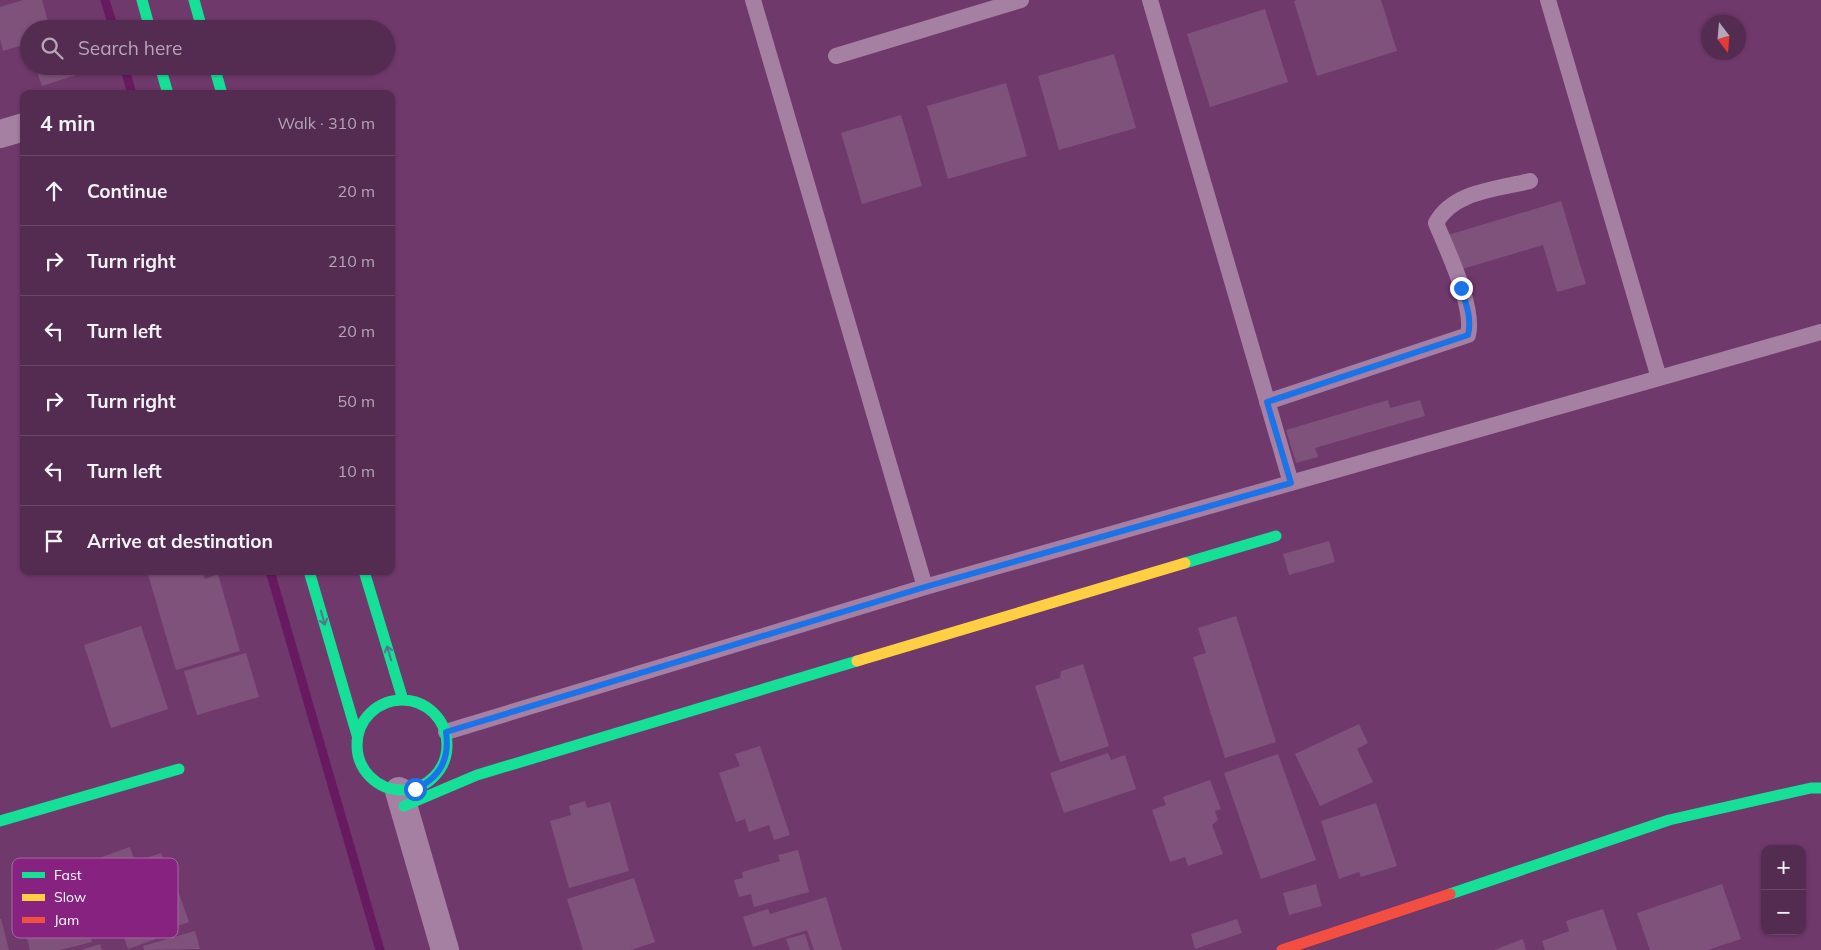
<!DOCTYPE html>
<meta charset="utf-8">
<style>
:root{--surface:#542b51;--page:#5d375b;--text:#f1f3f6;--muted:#b5a7b7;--line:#6a4768}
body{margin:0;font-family:Mulish,sans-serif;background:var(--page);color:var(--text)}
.controls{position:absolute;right:15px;bottom:15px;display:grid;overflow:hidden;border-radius:10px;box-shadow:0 1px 4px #0004}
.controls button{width:45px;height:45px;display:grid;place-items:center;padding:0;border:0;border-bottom:1px solid var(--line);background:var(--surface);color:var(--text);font:25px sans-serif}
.compass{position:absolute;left:1701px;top:15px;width:45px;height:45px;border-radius:50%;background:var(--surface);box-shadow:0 1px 4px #0004;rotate:164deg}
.stop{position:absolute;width:15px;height:15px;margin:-11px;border:4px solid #1a73e8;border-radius:50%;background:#fff}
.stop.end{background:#1a73e8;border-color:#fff;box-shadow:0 1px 5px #0008}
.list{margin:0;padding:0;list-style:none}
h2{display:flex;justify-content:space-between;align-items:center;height:65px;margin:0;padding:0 20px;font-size:21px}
h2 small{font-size:16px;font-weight:400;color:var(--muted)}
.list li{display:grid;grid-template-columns:32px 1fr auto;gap:15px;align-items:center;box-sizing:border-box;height:70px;padding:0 20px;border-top:1px solid var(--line)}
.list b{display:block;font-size:19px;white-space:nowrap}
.list em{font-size:16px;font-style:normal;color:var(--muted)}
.icon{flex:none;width:28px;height:28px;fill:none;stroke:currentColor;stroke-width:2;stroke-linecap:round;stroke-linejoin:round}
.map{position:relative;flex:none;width:1821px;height:950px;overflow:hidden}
.search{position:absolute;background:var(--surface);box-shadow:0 1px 4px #0004;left:20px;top:20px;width:375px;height:55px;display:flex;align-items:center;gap:12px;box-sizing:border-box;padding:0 18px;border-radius:28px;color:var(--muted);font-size:19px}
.panel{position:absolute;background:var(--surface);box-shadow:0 1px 4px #0004;left:20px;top:90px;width:375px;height:485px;border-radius:10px}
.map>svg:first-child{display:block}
</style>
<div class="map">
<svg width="1821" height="950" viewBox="0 0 1821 950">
<rect width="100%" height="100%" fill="#70396c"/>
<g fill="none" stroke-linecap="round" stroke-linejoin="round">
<!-- stream -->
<path stroke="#681a61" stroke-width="9" d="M105 0 114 29
M124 66 132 94
M270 571 380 950"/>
</g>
<!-- building -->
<path fill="#7f527c" d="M23 0H42L50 29H29L28 65 23 45 3 51 0 39V7Z
M1297 0H1381L1397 51 1317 76 1294 1Z
M1265 9 1288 82 1210 107 1187 34Z
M1114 54 1136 128 1059 150 1038 76Z
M35 66H73L76 75 42 86Z
M1006 83 1027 156 948 179 927 106Z
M901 115 922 186 862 204 841 133Z
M1561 201 1586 284 1557 292 1543 245 1459 270 1448 235Z
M1388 400 1390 408 1420 400 1425 416 1315 448 1318 457 1296 463 1286 430Z
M1329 541 1335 562 1289 575 1283 554Z
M147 571H202L205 579 218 574 240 651 176 670Z
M1236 616 1276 742 1225 758 1193 657 1206 653 1198 628Z
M141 626 168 709 111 728 84 645Z
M246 653 259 697 197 715 184 671Z
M1083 664 1109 746 1060 762 1035 686 1060 678 1061 671Z
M1359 724 1368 743 1357 749 1373 782 1320 806 1295 754Z
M760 746 790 835 774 840 769 825 749 832 745 819 736 822 719 773 740 766 735 754Z
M1108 753 1111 760 1125 755 1136 789 1064 813 1050 773Z
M1278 754 1316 860 1261 879 1224 773Z
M1210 780 1221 809 1215 811 1218 820 1212 825 1223 854 1188 866 1185 857 1170 862 1152 810 1166 805 1163 797Z
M585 801 587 808 610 802 629 871 569 888 550 821 571 815 569 806Z
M1376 803 1397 866 1361 877 1359 872 1339 879 1321 821Z
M130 847 135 862 161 853 167 870 170 868 189 922 154 934 156 939 128 949 96 859Z
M798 850 809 892 754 907 751 894 739 897 734 880 743 878 742 872 780 861 778 855Z
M72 864 92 942 60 950H30L12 880Z
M634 878 655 942 631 950H583L567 899Z
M1316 884 1322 906 1289 915 1283 893Z
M1722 884 1741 939 1708 950H1650L1637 913Z
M826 897 842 950H814L807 930 753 947 743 917 768 909 770 914Z
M1603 909 1617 950H1545L1542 941 1569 931 1566 921Z
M0 919H1L9 950H0Z
M1237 919 1242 933 1195 949 1191 934Z
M195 931 200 949 144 950 143 946Z
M805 934 810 950H790L786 939Z
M1523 939 1526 950H1494Z
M100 944 102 950H81Z"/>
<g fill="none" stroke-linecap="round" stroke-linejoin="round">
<!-- lane -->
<path stroke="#a680a3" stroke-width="16" d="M753 0 925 587
M1150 0 1291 483
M1548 0 1659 378
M836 56 1021 0
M1267 402 1468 335C1475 307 1447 250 1436 223 1453 191 1498 189 1530 181
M446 732 925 587 1821 332"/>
<!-- street -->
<path stroke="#a680a3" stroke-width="28" d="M0 134 24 127
M399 791 445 950"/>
<!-- fast -->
<path stroke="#16e098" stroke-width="11" d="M142 0 150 29
M194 0 202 29
M160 66 168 94
M214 66 222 94
M1185 563 1276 536
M309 571 357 735
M364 571 403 700
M357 745a45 45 0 1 1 90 0a45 45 0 1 1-90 0Z
M404 806 477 775 857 661
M0 821 179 769
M1450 894 1669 820 1811 788H1821"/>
<!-- slow -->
<path stroke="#ffcf43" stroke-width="11" d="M857 661 1185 563"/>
<!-- jam -->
<path stroke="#f24e42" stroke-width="11" d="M1282 950 1450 894"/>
</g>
<!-- one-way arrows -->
<defs><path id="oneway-shaft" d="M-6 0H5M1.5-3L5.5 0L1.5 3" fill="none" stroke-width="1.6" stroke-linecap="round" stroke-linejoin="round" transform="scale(1.25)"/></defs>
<g stroke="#54778b">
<use href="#oneway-shaft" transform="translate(323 618) rotate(74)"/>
<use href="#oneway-shaft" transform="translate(389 653) rotate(-107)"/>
</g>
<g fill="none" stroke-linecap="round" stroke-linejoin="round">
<!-- route -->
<path stroke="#1a73e8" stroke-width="6" d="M415 789C440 778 450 759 446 732L925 587 1291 483 1267 402 1468 335C1472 319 1466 303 1461 288"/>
</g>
<!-- legend -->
<rect x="12" y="858" width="166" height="80" rx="8" fill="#872280" stroke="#ab64a6" stroke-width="1"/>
<rect x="22" y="872" width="23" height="6" fill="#16e098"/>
<rect x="22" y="894" width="23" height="7" fill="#ffcf43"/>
<rect x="22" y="917" width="23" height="6" fill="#f24e42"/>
<g font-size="14" fill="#fff">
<text x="54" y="880">Fast</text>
<text x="54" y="902">Slow</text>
<text x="54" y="925">Jam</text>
</g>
</svg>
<div class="controls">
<button>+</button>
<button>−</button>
</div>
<svg class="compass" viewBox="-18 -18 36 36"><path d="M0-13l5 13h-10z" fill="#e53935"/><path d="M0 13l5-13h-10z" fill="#b5a7b7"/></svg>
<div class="stop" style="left:415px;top:789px"></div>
<div class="stop end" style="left:1461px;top:288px"></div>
<div class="search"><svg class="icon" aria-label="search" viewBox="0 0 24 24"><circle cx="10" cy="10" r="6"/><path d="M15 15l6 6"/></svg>Search here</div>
<section class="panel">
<h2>4 min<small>Walk · 310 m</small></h2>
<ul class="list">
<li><svg class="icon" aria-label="ahead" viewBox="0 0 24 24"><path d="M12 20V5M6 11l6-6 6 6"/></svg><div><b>Continue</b></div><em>20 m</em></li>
<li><svg class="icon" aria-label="right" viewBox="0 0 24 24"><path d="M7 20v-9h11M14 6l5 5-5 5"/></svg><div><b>Turn right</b></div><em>210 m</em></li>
<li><svg class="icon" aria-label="left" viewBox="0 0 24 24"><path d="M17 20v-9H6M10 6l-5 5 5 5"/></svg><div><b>Turn left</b></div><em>20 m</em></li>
<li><svg class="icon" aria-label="right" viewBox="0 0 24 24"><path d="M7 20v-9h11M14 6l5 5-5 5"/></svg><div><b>Turn right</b></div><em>50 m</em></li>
<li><svg class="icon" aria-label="left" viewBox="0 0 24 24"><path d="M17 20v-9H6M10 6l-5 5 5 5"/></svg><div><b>Turn left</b></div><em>10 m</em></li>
<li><svg class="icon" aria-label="arrive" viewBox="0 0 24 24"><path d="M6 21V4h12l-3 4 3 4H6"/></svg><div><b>Arrive at destination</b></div></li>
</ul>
</section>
</div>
